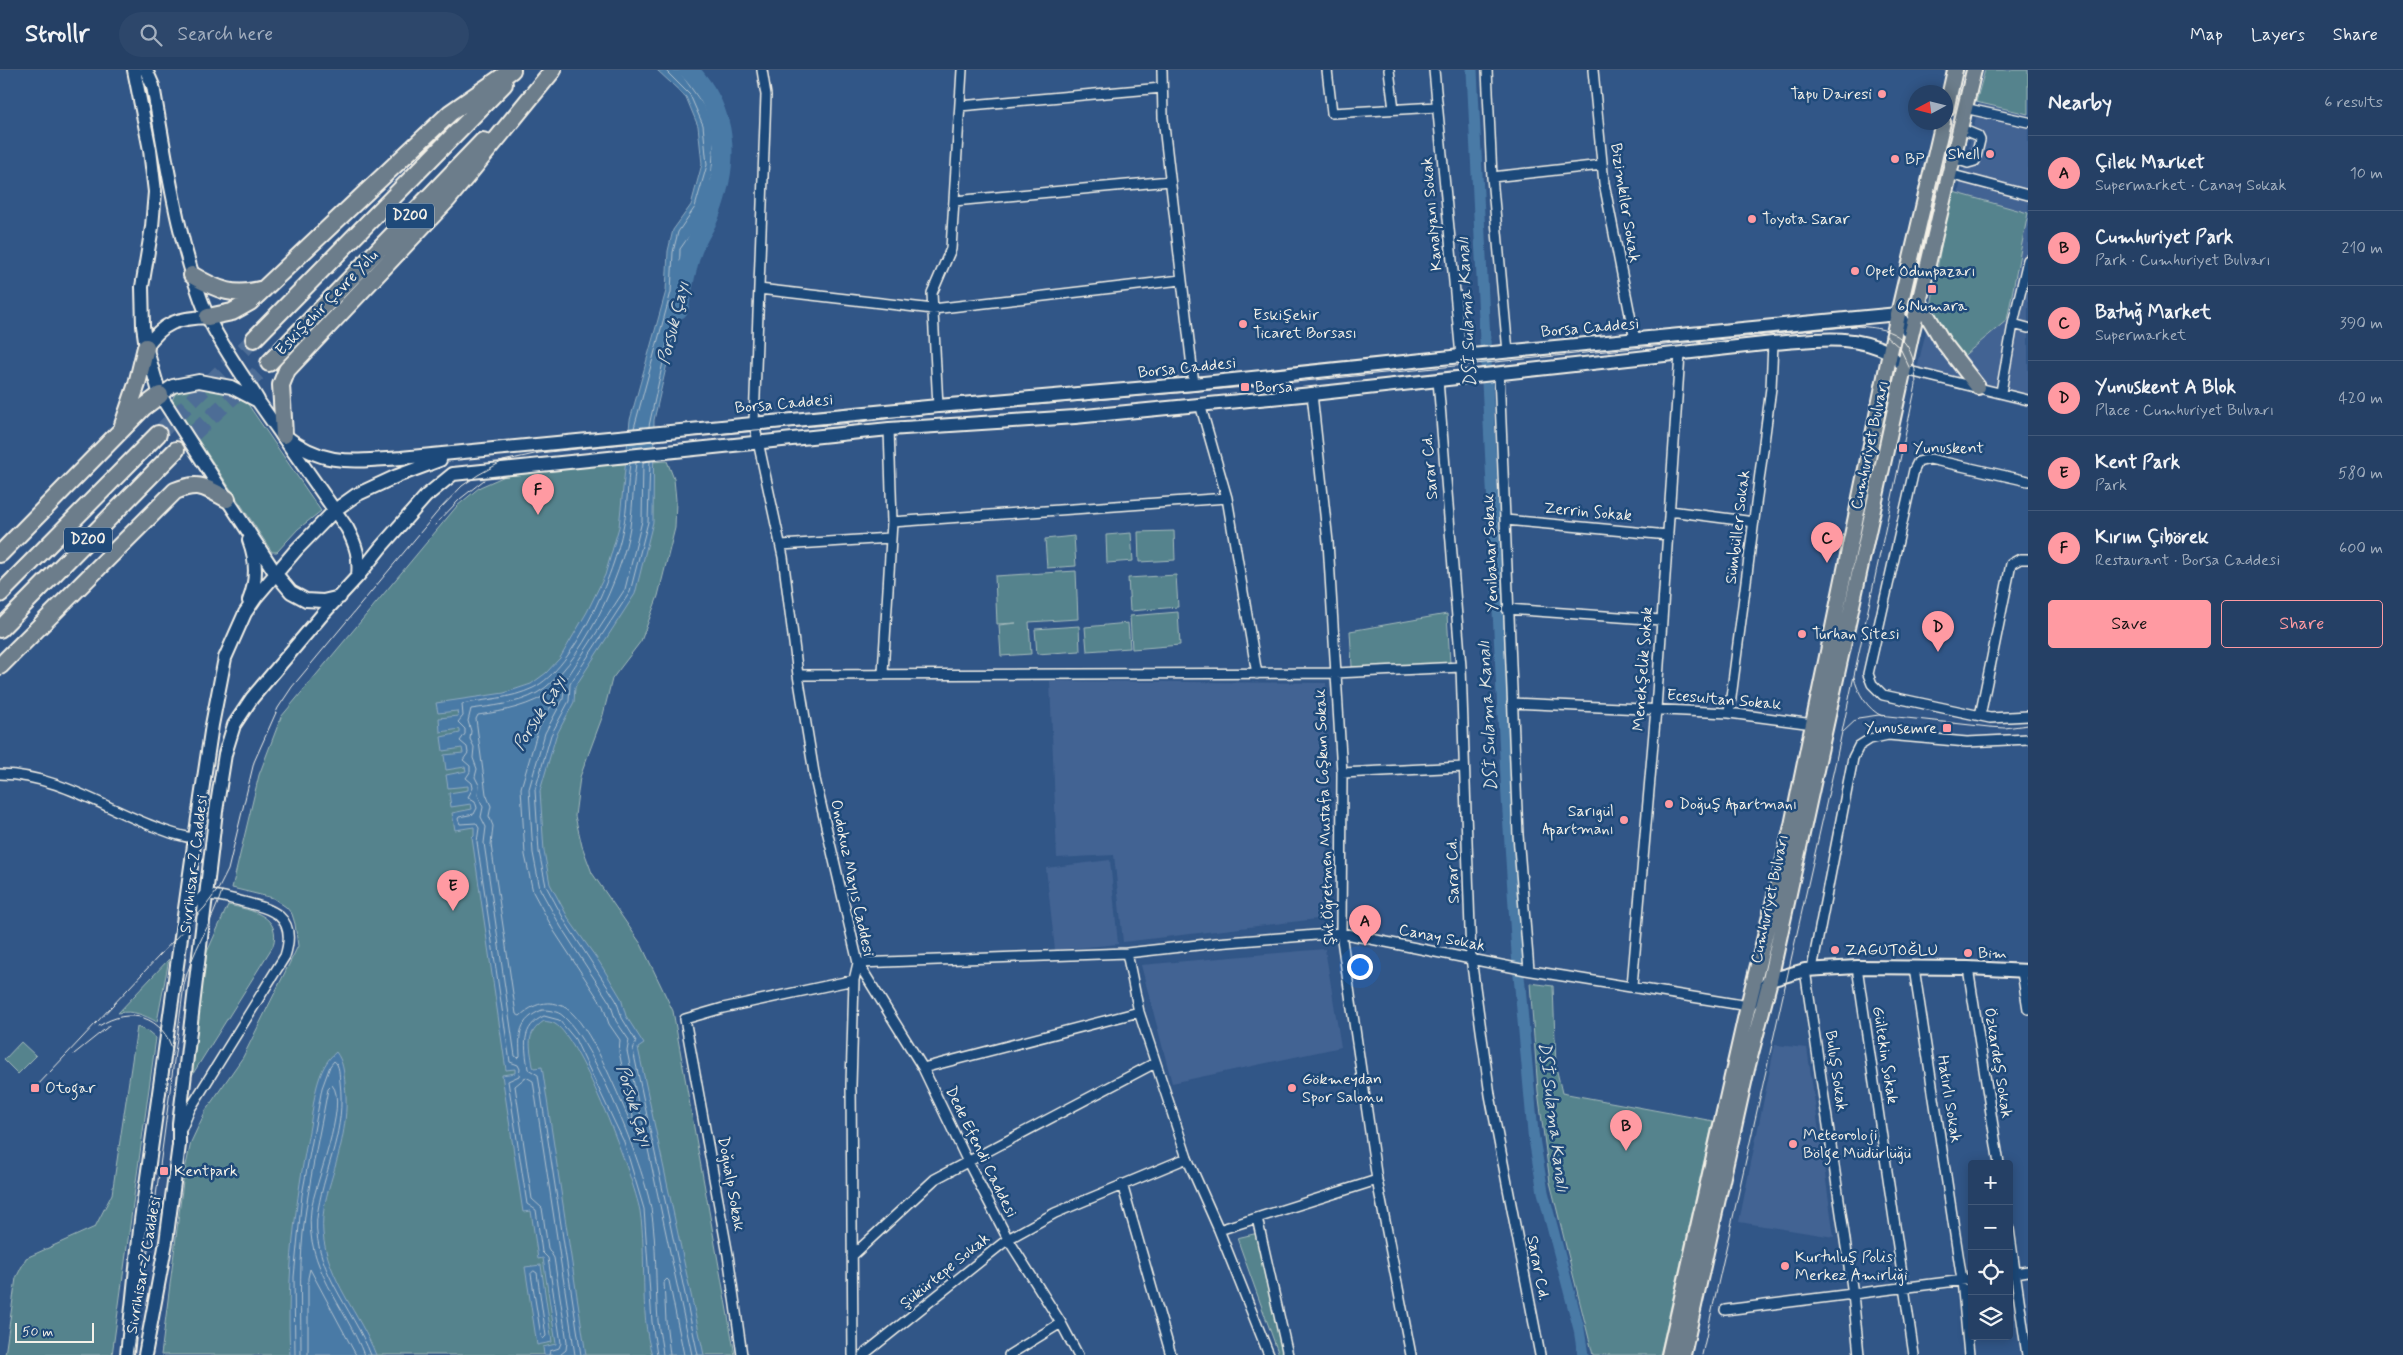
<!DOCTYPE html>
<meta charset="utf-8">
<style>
:root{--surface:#254065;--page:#2d476b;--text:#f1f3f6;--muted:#a3afbf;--line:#425979;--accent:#ff9aa2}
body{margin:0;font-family:Mynerve,sans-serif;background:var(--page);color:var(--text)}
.controls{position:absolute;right:15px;bottom:15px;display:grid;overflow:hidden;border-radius:5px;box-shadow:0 2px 12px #0003}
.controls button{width:45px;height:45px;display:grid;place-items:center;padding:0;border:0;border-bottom:1px solid var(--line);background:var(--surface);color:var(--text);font:25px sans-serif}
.compass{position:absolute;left:1908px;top:15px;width:45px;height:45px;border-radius:50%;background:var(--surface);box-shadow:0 2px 12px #0003;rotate:263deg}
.scale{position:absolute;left:15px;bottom:12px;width:79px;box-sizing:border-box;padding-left:5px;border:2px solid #f4f1e8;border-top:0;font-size:14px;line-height:18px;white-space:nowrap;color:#f4f1e8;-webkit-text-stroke:4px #1f4a7a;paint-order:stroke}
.you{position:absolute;left:1359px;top:896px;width:18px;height:18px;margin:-12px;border:4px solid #fff;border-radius:50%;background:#1a73e8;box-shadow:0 0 0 8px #1a73e833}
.badge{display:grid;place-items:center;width:32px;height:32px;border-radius:50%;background:var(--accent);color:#111;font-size:16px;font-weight:700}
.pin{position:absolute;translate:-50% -41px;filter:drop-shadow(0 1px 2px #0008)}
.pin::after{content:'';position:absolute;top:26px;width:18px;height:15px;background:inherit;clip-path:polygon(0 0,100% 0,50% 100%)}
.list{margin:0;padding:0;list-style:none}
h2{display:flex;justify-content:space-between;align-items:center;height:65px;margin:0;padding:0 20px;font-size:21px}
h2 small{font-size:16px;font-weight:400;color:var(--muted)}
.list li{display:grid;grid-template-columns:32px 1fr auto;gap:15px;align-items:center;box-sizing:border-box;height:75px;padding:0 20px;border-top:1px solid var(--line)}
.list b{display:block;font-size:19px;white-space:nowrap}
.list p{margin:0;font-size:16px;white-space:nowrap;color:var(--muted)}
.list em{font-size:16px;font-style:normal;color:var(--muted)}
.actions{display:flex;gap:10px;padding:15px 20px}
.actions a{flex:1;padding:11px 0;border:1px solid var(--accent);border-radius:5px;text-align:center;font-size:18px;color:var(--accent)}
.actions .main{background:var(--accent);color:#111}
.icon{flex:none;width:28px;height:28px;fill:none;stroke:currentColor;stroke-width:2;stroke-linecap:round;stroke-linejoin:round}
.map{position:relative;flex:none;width:2028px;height:1285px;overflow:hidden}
header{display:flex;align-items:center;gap:30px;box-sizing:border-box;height:70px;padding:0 25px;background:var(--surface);border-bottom:1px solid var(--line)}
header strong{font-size:24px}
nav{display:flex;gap:28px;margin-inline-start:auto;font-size:18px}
.search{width:350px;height:45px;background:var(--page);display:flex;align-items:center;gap:12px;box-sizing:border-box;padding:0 18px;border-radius:28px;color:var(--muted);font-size:19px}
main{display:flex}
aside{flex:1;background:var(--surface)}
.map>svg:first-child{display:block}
</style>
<header>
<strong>Strollr</strong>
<div class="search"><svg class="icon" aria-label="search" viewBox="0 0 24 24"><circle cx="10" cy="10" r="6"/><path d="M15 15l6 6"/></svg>Search here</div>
<nav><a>Map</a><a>Layers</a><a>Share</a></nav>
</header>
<main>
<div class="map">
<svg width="2028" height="1285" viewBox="0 0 2028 1285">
<rect width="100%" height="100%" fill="#315687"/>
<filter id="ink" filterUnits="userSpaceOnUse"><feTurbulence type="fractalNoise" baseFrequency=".02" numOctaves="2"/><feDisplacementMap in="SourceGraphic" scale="10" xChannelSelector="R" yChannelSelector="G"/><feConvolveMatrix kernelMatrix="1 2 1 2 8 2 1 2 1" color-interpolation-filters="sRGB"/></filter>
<g filter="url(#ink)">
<!-- built -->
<path fill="#436393" d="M1987 0H2028V337L1915 308Z
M1050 611 1326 613 1328 730 1325 848 1123 872 1114 785 1057 788Z
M1110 790 1118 874 1055 880 1046 798Z
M1325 879 1341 977 1172 1013 1141 895Z
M1775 975 1807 978 1834 1167 1739 1152Z"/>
<!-- green -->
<path fill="#54838d" stroke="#a4baba" d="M1985 0H2028V44L1976 32Z
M1950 121 2028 143 2007 250 1961 288 1929 249Z
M193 317 220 320 245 330 321 441 298 459 277 482H272L172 330 177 320Z
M667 391 674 409 676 430 675 458 658 526 641 571 612 609 603 645 580 707 575 746 582 776 592 803 641 874 673 941 735 1285H161L184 1104 191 1072 206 1040 243 987 298 876 295 854 292 844 286 837 273 828 232 818 259 705 281 647 457 436 480 417 505 406 590 396Z
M1174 461 1175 490 1139 492 1138 462Z
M1131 463 1133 491 1107 493 1106 465Z
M1074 466 1076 496 1047 498 1045 469Z
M1076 501 1078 549 1029 552 1031 584 1001 586 999 555 1016 553 997 554 995 506Z
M1176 505 1178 537 1130 541 1128 508Z
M1178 542 1180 575 1132 579 1130 546Z
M1447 544 1450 593 1352 597 1350 561Z
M1128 553 1130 578 1087 581 1085 557Z
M1079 556 1080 581 1037 584 1035 559Z
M228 835C252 840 282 846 273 876L189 1010 207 882Z
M169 889 157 952C144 945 133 940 118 943Z
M1530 913 1553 916 1556 997 1562 1023 1713 1051 1660 1285H1593L1550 1112 1538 1021Z
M137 957 149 962 156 968 112 1285H5L16 1208 26 1188 95 1157 112 1124Z
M21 972 36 986 18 1004 4 990Z
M1258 1163 1285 1285H1279L1237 1168Z"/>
<!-- water -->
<path fill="#4a7aa6" stroke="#8eaac0" d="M657 0H685L709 33 720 58 714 140 685 181 684 220 654 350 653 452 635 524 575 617 574 632 556 666 540 721 544 781 550 814 570 851 600 893 621 928 626 946 644 974 638 978 704 1285H652C639 1242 647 1186 640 1141 634 1109 581 969 555 954 553 952 547 952 544 951 525 964 530 975 533 996L534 998 542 997 586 1285H544L543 1277 556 1274 543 1188 538 1189 531 1141 523 1142 502 1005 515 1003V999L506 1000 472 768 474 766V757L455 760 452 743 472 739 471 734 451 737 449 723 468 720V716L448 718 446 705 466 701 465 697 446 700 444 685 463 683 462 678 443 681 441 667 460 663V659L440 662 439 648 458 646 457 641 438 643 436 633 504 623 531 614 546 603 560 588 587 542 605 505 619 457 630 350 666 221 668 181 673 160 691 135 702 94 698 56 686 27Z
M336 982C343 991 344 1002 345 1014 349 1045 342 1074 333 1104 327 1124 321 1143 323 1163 327 1209 360 1244 376 1285H290C286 1207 295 1133 310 1056 314 1032 316 998 336 982Z
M541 1195 552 1272 537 1275 525 1197Z"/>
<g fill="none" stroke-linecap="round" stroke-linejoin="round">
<!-- shore -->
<path stroke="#b0c1ce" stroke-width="1" d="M649 356 679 220 680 179 709 138 715 59 704 36 682 5 681 0
M634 358 671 222 673 182 678 162 695 137 707 95 703 55 690 25 665 0
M650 391 648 452 630 522 570 614 569 631 551 665 535 720 539 782 546 816 566 853 616 930 622 948 636 971 633 980 698 1285
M643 392 642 451 625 519 565 611 563 629 545 663 529 719 533 783 540 819 561 857 610 933 616 951 629 970 627 981 692 1285
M636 393C633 414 633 436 630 457 623 504 580 599 537 623 517 634 492 636 471 639L468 651 471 661 470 669 474 677 473 688 477 699 475 707 479 715 478 725 483 737 481 747 486 757 484 773 515 986 518 988 520 986C519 964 518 950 542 940 548 940 558 941 563 946 595 974 643 1095 651 1138 657 1175 655 1214 658 1251 659 1263 662 1274 663 1285
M553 621 556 623V627L538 660 521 718 525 785 533 822 554 861 603 936 609 954 620 970 619 982 633 1047 632 1050 629 1049C616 1021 590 954 566 938 549 928 533 934 520 946L516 944 491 775 493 756 489 746 491 736 486 724 476 649 478 645C506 641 529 636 553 621Z
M534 1201 537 1203 546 1266 543 1269 541 1266 531 1204Z
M295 1285 294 1207 302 1125 322 1018 330 996 334 991C340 995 339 1005 340 1012 346 1060 326 1094 318 1140 308 1194 353 1238 371 1285
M301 1285C301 1244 299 1204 303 1163 308 1115 319 1067 328 1019L332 1015C349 1033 314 1116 311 1140 304 1196 346 1237 364 1285
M308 1285V1208L310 1199 356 1285
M549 1285 550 1281 559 1278 561 1273 548 1188 542 1182 536 1140 527 1134 508 1011 519 1006 520 999 518 995 510 992 477 772 479 758 476 753 460 754 458 749 459 747 474 744 477 738 475 731 468 727 473 718 472 713 466 708 470 702V696L463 690 468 683 467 677 460 671 465 664V659L458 652 463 646 462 634C485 629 510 629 533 618 575 598 615 502 623 458 628 437 627 415 630 393
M560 1285 566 1280 567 1272 554 1188 548 1178 542 1138 532 1129 515 1016 526 1007 533 1011 575 1285
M581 1285 538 1005 528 999C525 977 520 957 544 946L559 950 575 969 624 1072 644 1139 652 1252 657 1285
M670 1285 666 1251 664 1212 667 1209 669 1211 684 1285"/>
<!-- canal -->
<path stroke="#4a7aa6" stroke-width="11" d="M1472 0 1507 727 1517 883 1533 1063 1543 1122 1579 1259 1583 1285"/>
<!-- river -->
<path stroke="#4a7aa6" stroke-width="19" d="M679 239C683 219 686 198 693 179 697 168 705 157 710 145 730 92 730 43 689 0"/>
<!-- highway-tunnel -->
<path stroke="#4e6d96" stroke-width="16" stroke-dasharray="16 8" stroke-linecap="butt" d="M158 364 254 269
M176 380 269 293"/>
<!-- street casing -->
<g stroke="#f4f1e8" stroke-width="12">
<path id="street" d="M762 0 766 25 754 353 783 487 798 605 815 709 858 893 854 910 851 1015 853 1285
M1162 0 1163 47 1194 314
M1327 0 1332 43 1437 37
M1389 0 1394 39
M1434 0 1461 286
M1487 0 1492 107 1508 282
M1593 0 1604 113 1635 270
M960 36 1162 18
M1964 38 2028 52
M1952 88 1968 93 1975 91 1980 70 1978 66 1959 58
M1949 104 2028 125
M1492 107 1602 95
M954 131 1170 111
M759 219 933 239 1181 210
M2013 254 2028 258
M1891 283 1905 300 2028 330
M1499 304 1518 765 1529 900
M1438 310 1461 597 1471 888 1490 1025 1540 1285
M2001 322 2013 254 2028 190
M1312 324 1328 472 1342 703 1341 863 1377 1110 1411 1285
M1200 334 1227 428 1257 604
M938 336 932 223 951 179 962 0
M889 359 892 452
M2028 411 1930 389 1918 392 1914 400 1868 604 1872 614 1883 625 1990 648 2028 646
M1670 441 1754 452
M1506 450 1668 465
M781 475 890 468
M1507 539 1661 550
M883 603 892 452 1227 428
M798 605 1336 603 1461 597
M1512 633 1729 643 1813 654
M1729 643 1771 318 1773 273
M1980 646 2011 494 2020 489H2028
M1342 703 1464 697
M0 704C57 705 102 737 155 757 168 762 181 767 195 768
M1127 883 1139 942 1187 1088 1219 1160 1269 1285
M858 893 1127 883 1216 873 1341 863 1526 900 1748 936
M858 893 923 998 967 1090 1008 1169 1061 1253 1078 1285
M1857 897 1914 1285
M1914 898 1962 1210 1969 1285
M1968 898 1999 1094
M1812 899 1853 688 1859 676 1870 669 1888 665 1967 672 2028 669
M1805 900 1853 1224 1859 1285
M2022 902 2028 939
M1632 916 1656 639 1680 284
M923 998 1139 942
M182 1058 190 1039 285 886C298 845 272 839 240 831 228 828 214 823 202 827 194 831 191 837 187 845
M1122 1114 1171 1285
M1257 1148 1288 1285
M2009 1159 2027 1285
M1219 1160 1377 1110
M852 1186 935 1109 1155 993
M2009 1204 2028 1201
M1725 1240 1972 1209
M742 1285 728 1185 685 949 723 938 854 910
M863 1285 1008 1169 1055 1143 1187 1088
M1009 1285 1061 1253"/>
</g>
<!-- secondary casing -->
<g stroke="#f4f1e8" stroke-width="16">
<path id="secondary" d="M134 0 150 80 155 122 152 157 142 217 143 256 146 277
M146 0 153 16C167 93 177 172 207 245 218 271 243 305 258 330
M160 325 146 277C163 252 178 248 208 247
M284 365C323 397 353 391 401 388L938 336 1194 314 1461 286 1898 244 1911 266
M340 527 323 531 306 530 291 522 276 504 227 429 160 325 173 316 199 311 231 317 258 331 347 458C356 475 360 488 358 506
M249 531C257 511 257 491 249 470
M1748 936 1770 910 1805 900 1857 897 1968 898 2028 901
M127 1285 141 1150 195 768 212 655 225 588 245 543 256 527 296 480 335 440 356 425 397 406 440 390
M145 1285 166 1172 179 1075V1054L216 741 225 684 234 655 252 628 322 545 358 506 381 477 426 426 453 404 889 359 1075 347 1312 324 1773 273C1816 270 1851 263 1891 283"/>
</g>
<!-- primary casing -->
<g stroke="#f4f1e8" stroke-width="18">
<path id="primary" d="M1946 40 1955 0
M1919 231 1943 272 1978 317
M1669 1285 1748 936 1791 760 1898 244 1943 52
M1683 1285 1747 999 1770 910 1911 266 1974 0"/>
</g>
<!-- highway casing -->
<g stroke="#f4f1e8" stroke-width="20">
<path id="highway" d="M192 205C219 221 234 227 264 219
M208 247 232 242 250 232 450 43 512 0
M254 269 504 14
M269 293 483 71
M123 355 137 314 146 277
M284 365 281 315 287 300 448 129 553 0
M0 484 144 337 160 325
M0 524 158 364
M0 559 176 380
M0 596 175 421C199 411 205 417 227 429"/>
</g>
<!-- street -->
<use href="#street" stroke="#1f4a7a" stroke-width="9"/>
<!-- secondary -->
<use href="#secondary" stroke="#1f4a7a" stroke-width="12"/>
<!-- primary -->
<use href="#primary" stroke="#6c7d8b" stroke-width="14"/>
<!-- highway -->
<use href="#highway" stroke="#6c7d8b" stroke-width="16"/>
<!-- tram -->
<path stroke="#f4f1e8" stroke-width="1" d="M1885 265 1900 278 1910 299
M435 455 460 429 484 410
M1854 607C1857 622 1868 640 1882 646
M1842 663 1858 648 1879 645 1989 657 2005 658 2028 655
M99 956C129 936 164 946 173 982
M74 984 109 956
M35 1018 205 837 219 818 228 800 254 692 278 638 292 617 439 440 462 416 478 405 503 391 539 383 755 360 843 354 919 345 1245 317 1855 256C1899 258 1915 270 1916 315L1836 690 1702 1285
M132 1285 154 1141 184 915C191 882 212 854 222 821"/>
</g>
</g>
<!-- markers -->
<g fill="#ff9aa2" stroke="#1f4a7a" stroke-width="2">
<circle cx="1882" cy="24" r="5"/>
<circle cx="1990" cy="84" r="5"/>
<circle cx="1895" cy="89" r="5"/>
<circle cx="1752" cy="149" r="5"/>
<circle cx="1855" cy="201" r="5"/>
<rect x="1927" y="214" width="10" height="10" rx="2.5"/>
<circle cx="1243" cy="254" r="5"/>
<rect x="1240" y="312" width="10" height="10" rx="2.5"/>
<rect x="1898" y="373" width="10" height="10" rx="2.5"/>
<circle cx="1802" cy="564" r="5"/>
<rect x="1942" y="653" width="10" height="10" rx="2.5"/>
<circle cx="1669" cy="734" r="5"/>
<circle cx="1624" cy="750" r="5"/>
<circle cx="1835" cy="880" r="5"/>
<circle cx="1968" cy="883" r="5"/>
<rect x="30" y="1013" width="10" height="10" rx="2.5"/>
<circle cx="1292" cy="1018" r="5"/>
<circle cx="1793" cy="1074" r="5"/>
<rect x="159" y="1096" width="10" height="10" rx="2.5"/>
<circle cx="1785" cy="1196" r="5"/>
</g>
<g text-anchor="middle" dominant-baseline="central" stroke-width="5" stroke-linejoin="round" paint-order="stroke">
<!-- shield labels -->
<g fill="#1f4a7a" stroke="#b4bfc7" stroke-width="1">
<rect x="386" y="133.5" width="48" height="25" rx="4"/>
<rect x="64" y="457.5" width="48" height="25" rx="4"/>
</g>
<g font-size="15" font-weight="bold" fill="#f4f1e8">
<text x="410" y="146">D200</text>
<text x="88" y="470">D200</text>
</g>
<!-- poi labels -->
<g font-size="16" fill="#f4f1e8" stroke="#1f4a7a" text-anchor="start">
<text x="1872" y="24" text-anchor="end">Tapu Dairesi</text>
<text x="1980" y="84" text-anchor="end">Shell</text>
<text x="1905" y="89">BP</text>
<text x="1762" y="149">Toyota Sarar</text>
<text x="1865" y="201">Opet Odunpazarı</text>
<text x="1932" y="236" text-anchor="middle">6 Numara</text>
<text x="1253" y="245">Eskişehir<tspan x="1253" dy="18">Ticaret Borsası</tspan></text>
<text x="1255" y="317">Borsa</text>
<text x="1913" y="378">Yunuskent</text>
<text x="1812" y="564">Turhan Sitesi</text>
<text x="1937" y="658" text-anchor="end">Yunusemre</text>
<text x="1679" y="734">Doğuş Apartmanı</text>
<text x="1614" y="741" text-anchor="end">Sarıgül<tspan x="1614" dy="18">Apartmanı</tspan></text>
<text x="1845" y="880">ZAGUTOĞLU</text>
<text x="1978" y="883">Bim</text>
<text x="1302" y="1009">Gökmeydan<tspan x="1302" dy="18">Spor Salonu</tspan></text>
<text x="45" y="1018">Otogar</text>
<text x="1803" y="1065">Meteoroloji<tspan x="1803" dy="18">Bölge Müdürlüğü</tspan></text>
<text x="174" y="1101">Kentpark</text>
<text x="1795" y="1187">Kurtuluş Polis<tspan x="1795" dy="18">Merkez Amirliği</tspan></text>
</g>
<!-- street labels -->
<g font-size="16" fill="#f4f1e8" stroke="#1f4a7a">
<text transform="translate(1625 133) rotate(81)">Bizimkiler Sokak</text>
<text transform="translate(1432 144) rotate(-95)">Kanalyanı Sokak</text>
<text transform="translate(327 233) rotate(-46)">Eskişehir Çevre Yolu</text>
<text transform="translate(1590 258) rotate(-5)">Borsa Caddesi</text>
<text transform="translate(1187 298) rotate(-6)">Borsa Caddesi</text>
<text transform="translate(784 334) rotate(-5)">Borsa Caddesi</text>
<text transform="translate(1870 375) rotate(-78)">Cumhuriyet Bulvarı</text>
<text transform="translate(1430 397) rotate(-95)">Sarar Cd.</text>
<text transform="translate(1588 442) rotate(5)">Zerrin Sokak</text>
<text transform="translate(1738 457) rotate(-83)">Sümbüller Sokak</text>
<text transform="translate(1491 483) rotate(-92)">Yenibahar Sokak</text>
<text transform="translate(1643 599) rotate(-86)">Menekşelik Sokak</text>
<text transform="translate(1724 630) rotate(5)">Ecesultan Sokak</text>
<text transform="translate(1325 747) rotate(-92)">Şht.Öğretmen Mustafa Coşkun Sokak</text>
<text transform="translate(194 794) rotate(-83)">Sivrihisar-2 Caddesi</text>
<text transform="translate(1453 801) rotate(-92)">Sarar Cd.</text>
<text transform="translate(852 808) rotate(78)">Ondokuz Mayıs Caddesi</text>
<text transform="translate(1770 829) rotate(-78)">Cumhuriyet Bulvarı</text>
<text transform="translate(1442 868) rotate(11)">Canay Sokak</text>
<text transform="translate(1885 985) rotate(81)">Gültekin Sokak</text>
<text transform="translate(1998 993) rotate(81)">Özkardeş Sokak</text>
<text transform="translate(1836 1001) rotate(82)">Buluş Sokak</text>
<text transform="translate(1949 1029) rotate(81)">Hatırlı Sokak</text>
<text transform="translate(981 1082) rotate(64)">Dede Efendi Caddesi</text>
<text transform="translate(731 1114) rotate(80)">Doğualp Sokak</text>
<text transform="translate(144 1195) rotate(-80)">Sivrihisar-2 Caddesi</text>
<text transform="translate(1538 1198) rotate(79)">Sarar Cd.</text>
<text transform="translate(945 1201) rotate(-39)">Şükürtepe Sokak</text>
</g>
<!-- water labels -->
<g font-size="18" font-style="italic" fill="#dadfde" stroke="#1f4a7a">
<text transform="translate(1467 242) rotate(-93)">DSİ Sulama Kanalı</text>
<text transform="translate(674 253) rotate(-76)">Porsuk Çayı</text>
<text transform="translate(540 643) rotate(-58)">Porsuk Çayı</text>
<text transform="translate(1488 646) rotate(-93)">DSİ Sulama Kanalı</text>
<text transform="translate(634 1036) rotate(73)">Porsuk Çayı</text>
<text transform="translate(1553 1047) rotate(83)">DSİ Sulama Kanalı</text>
</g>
</g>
</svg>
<div class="controls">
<button>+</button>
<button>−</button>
<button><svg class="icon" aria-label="locate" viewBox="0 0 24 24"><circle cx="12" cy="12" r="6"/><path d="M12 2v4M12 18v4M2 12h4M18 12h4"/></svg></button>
<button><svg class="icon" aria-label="layers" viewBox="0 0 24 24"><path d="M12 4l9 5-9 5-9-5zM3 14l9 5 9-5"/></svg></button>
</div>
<svg class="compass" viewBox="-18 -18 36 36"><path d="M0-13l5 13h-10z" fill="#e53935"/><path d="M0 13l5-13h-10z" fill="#a3afbf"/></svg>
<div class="scale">50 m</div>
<div class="you"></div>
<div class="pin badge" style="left:1365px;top:876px">A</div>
<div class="pin badge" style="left:1626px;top:1081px">B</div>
<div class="pin badge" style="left:1827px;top:493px">C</div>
<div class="pin badge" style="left:1938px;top:582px">D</div>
<div class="pin badge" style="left:453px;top:841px">E</div>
<div class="pin badge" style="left:538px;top:445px">F</div>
</div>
<aside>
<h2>Nearby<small>6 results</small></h2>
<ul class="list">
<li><span class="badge">A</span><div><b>Çilek Market</b><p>Supermarket · Canay Sokak</p></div><em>10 m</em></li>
<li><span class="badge">B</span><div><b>Cumhuriyet Park</b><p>Park · Cumhuriyet Bulvarı</p></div><em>210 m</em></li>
<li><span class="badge">C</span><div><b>Batuğ Market</b><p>Supermarket</p></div><em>390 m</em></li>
<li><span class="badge">D</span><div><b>Yunuskent A Blok</b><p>Place · Cumhuriyet Bulvarı</p></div><em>420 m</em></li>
<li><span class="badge">E</span><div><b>Kent Park</b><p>Park</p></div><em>580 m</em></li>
<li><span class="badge">F</span><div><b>Kırım Çibörek</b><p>Restaurant · Borsa Caddesi</p></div><em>600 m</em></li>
</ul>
<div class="actions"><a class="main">Save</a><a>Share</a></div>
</aside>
</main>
